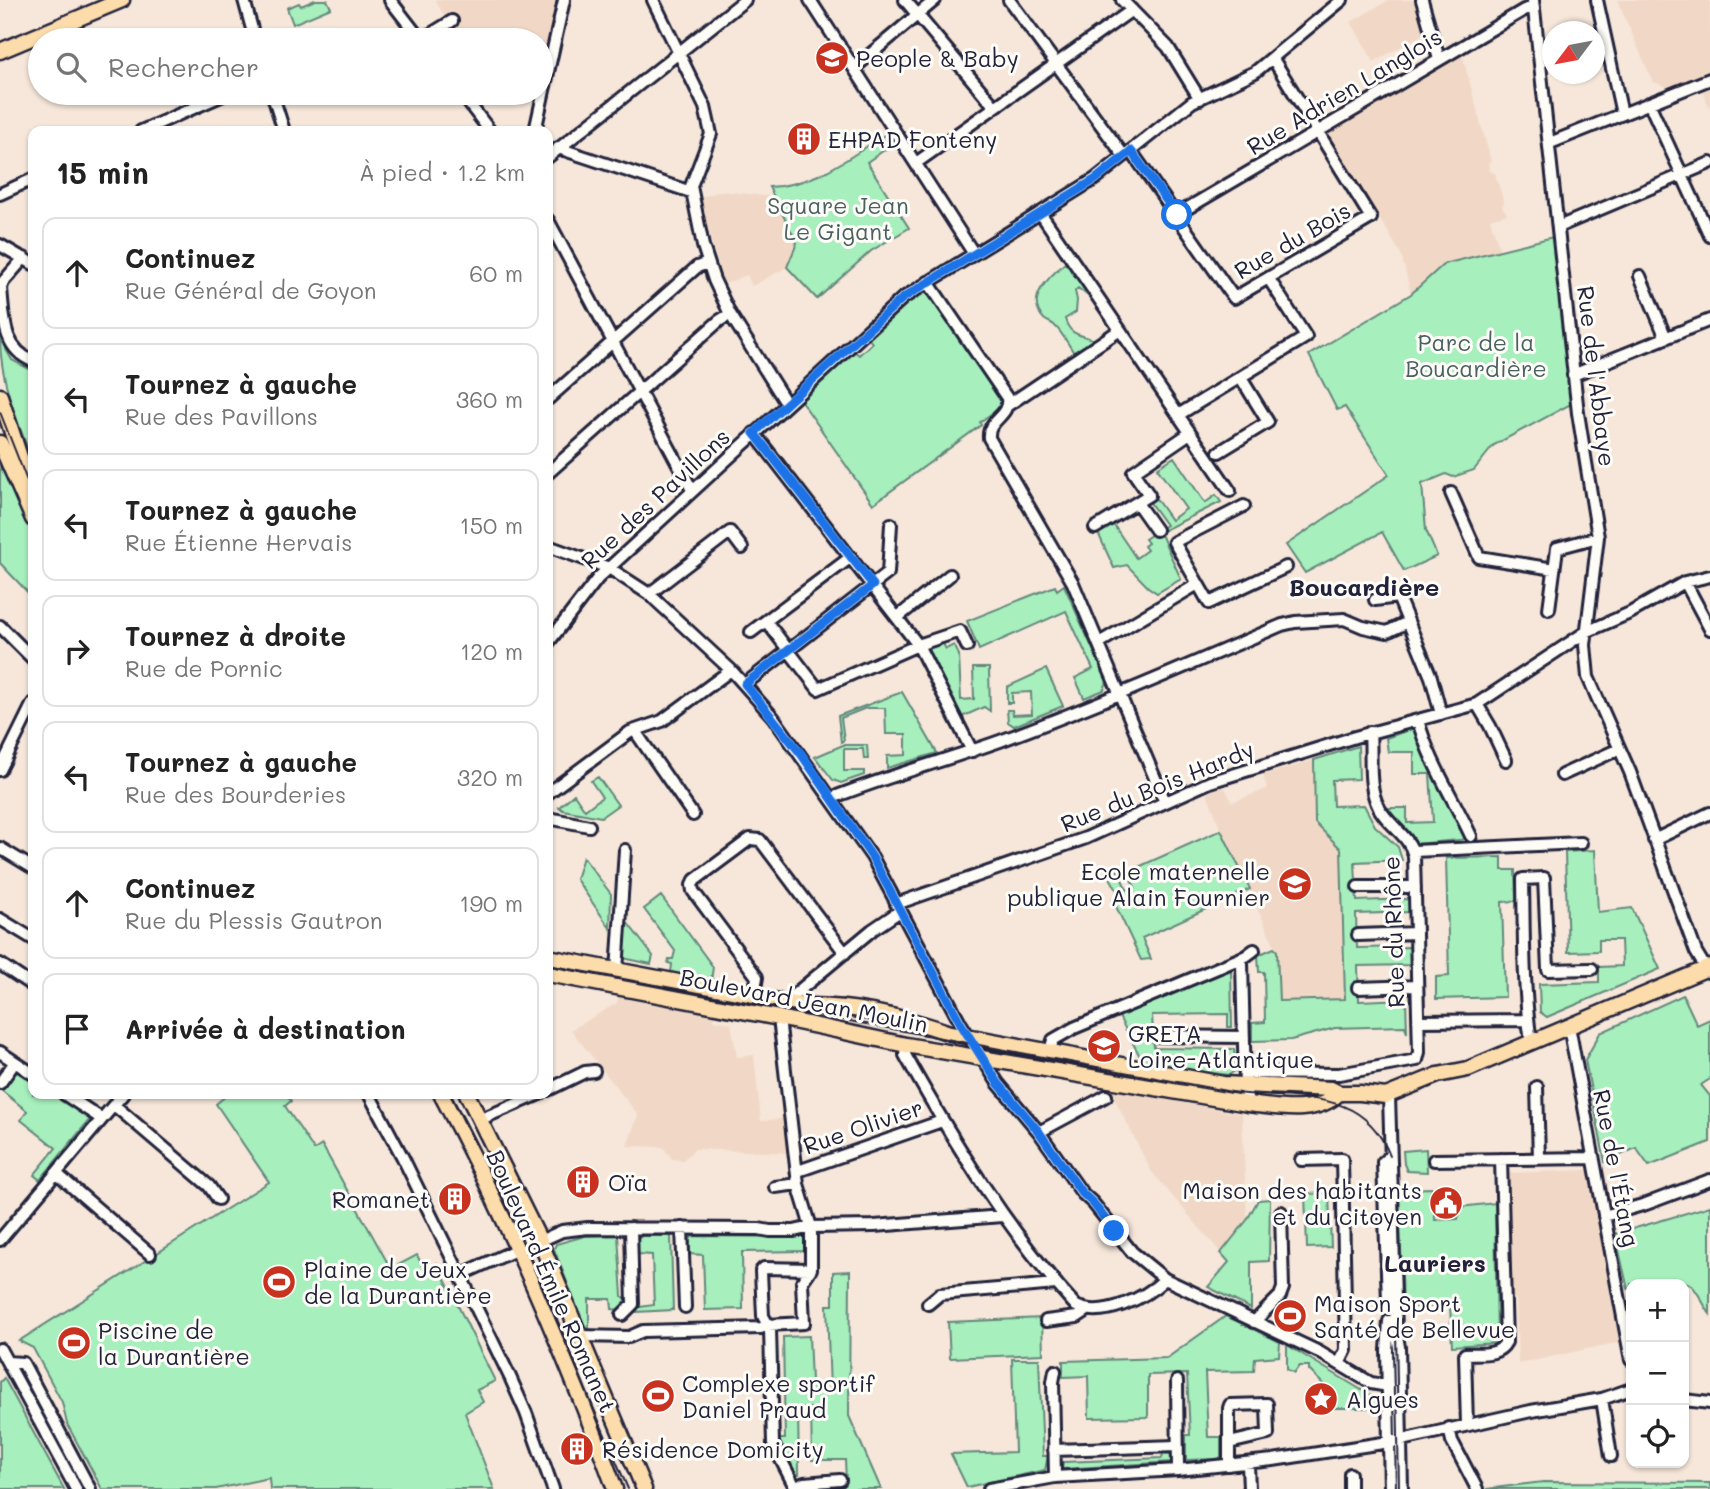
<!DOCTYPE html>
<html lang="fr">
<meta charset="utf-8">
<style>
:root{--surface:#fff;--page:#f2f2f2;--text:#222;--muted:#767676;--line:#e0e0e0}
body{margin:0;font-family:Mali,sans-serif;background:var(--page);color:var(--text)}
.controls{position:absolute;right:21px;bottom:21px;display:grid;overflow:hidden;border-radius:14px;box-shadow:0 2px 5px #0004}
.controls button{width:63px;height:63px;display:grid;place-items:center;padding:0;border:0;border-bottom:2px solid var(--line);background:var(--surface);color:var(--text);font:35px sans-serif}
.compass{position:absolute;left:1542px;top:21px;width:63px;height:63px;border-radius:50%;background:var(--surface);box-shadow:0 2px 5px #0004;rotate:238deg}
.stop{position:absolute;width:21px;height:21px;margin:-16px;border:5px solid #1a73e8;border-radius:50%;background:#fff}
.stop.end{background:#1a73e8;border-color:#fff;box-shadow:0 2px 7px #0008}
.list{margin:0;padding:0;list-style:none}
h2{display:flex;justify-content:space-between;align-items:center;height:91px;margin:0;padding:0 28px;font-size:30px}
h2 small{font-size:23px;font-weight:400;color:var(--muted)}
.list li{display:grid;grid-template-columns:46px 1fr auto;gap:21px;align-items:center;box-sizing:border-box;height:112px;margin:0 14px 14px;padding:0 14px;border:2px solid var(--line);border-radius:14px}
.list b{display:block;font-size:26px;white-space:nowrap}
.list p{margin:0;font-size:23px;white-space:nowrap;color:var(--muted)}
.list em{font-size:23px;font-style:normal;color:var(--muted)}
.icon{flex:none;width:38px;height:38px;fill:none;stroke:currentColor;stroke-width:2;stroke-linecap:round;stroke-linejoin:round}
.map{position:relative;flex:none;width:1710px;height:1489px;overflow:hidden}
.search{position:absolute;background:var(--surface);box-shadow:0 2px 5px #0004;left:28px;top:28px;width:525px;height:77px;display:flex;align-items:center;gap:18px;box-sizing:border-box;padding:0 24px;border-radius:38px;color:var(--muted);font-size:26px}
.panel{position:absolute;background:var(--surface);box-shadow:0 2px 5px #0004;left:28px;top:126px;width:525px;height:973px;border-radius:14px}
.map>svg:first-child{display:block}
</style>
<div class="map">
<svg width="1710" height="1489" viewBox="0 0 1710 1489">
<rect width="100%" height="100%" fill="#f6e7da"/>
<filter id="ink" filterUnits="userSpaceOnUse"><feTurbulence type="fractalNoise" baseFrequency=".0143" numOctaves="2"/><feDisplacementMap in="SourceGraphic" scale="14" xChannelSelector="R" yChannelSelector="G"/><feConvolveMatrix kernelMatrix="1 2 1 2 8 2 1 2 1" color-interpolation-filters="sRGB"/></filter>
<g filter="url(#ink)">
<!-- built -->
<path fill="#f1d8c6" d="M435 0H557L543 63H541V40H461L456 35 450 37 447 32 455 26 449 15 445 17Z
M1389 0H1416L1425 33 1374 62 1351 22Z
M1617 0H1710V109L1697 77 1668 87 1653 82Z
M1462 54 1491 161 1488 163 1490 171 1495 173 1504 203 1502 206 1507 214 1490 219 1500 250 1445 264 1411 294 1401 254 1329 135V132Z
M721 191 774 197 797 243 787 267 752 286 747 275 724 284 704 216 702 201V197Z
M1314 760 1315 823 1341 849 1345 999 1279 1001 1277 951 1221 830 1207 793 1224 786 1232 802 1267 789 1263 775Z
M618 997 714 1015V1020L731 1023 737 1057 754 1055 761 1121 788 1118 792 1153 695 1149 683 1160 672 1159 663 1147 627 1146 638 1115 571 1030 617 1003Z
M1109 1088 1242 1114 1247 1220 1221 1253 1151 1171Z
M1588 1170 1620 1342 1518 1364 1516 1299 1510 1298 1507 1173Z"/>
<!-- green -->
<path fill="#a7efbd" stroke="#64887c" stroke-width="2" d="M315 0H327L331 8 293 24 287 8 299 3 301 6Z
M889 132 896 142 867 162 909 228 871 251 817 299 787 267 797 243 769 187C818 185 849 157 889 132Z
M1553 237 1571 404 1494 445 1474 470 1453 477 1446 474 1422 484 1426 530 1437 556 1404 571 1382 532 1305 573 1286 545 1389 475 1345 407 1337 410 1309 355 1411 294 1444 264Z
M1065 263 1071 267 1093 300 1078 288 1075 291 1077 300 1076 312 1065 319C1070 335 1078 334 1092 339L1088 346 1074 353C1068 344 1062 332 1054 325 1051 322 1047 322 1044 319 1024 299 1050 276 1065 263Z
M926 292 1002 400 999 408 980 422 981 425 873 504 799 398 853 350 859 355 872 343 868 338 905 305Z
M0 339 12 360 33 371V461C17 422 0 380 0 339Z
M1174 457 1205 503 1216 495 1221 502 1160 532 1181 579 1157 593 1148 587 1127 565 1114 568 1098 533 1113 524 1136 558 1147 550 1144 546 1148 543 1145 539 1166 525 1148 500 1154 496 1171 520 1186 509 1157 468Z
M0 459 33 531V598L0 563Z
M1064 585 1107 681 1104 690 1084 698 1075 678 1093 669 1066 611 979 650 967 621 1055 586 1057 590Z
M942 642 946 649 954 645 959 655 961 700 974 699 973 668H989L990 711 984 707 962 717 927 650 928 647Z
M1046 669 1063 706 1014 726 1008 722 1007 710H1012L1013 715 1032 714 1031 692 1012 693V703H1007V687Z
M902 692 937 753 887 768V756L906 755V734H886L885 708H866L841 718 844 740 841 742 838 716Z
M1417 727 1470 839 1415 844 1388 808H1407V823L1433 822 1430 774H1414V752H1388L1386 738Z
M843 745H867L868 759H864L863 749H844V771H864V775L841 783 833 780 815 757Z
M1358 746 1359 779 1332 780 1333 806 1364 805 1375 826 1398 847 1402 860 1355 862 1357 901 1410 899 1411 912 1356 914 1357 948 1412 947V965L1358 966 1359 1001 1406 999 1407 1033 1405 1026 1335 1028 1291 1040 1252 1041V1023L1265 1022 1264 972H1259L1258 955 1274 948 1277 951 1279 1001 1345 999 1341 849 1315 823 1314 760Z
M598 777 618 805 601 817 563 810 559 807 574 794 585 810 602 797 591 781Z
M1221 830 1250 889 1142 938 1151 959 1141 960 1113 900 1120 896 1106 870 1115 865 1127 890 1135 887 1127 872Z
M1595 850 1598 912 1632 908 1660 969 1547 1017 1540 1012 1539 984 1599 982V967L1622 966 1621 940H1599V951L1568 952 1565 852Z
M583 857 611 894 610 928 576 879Z
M1502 857V870H1515L1516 901 1502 902 1505 997 1436 999V977L1449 976 1446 858Z
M661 896 713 967 711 981 671 973 672 964 668 963 669 959H673L675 951 644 909Z
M627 922 653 956 651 964 623 958 624 924Z
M1231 965 1232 1027H1228V1014L1152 1015 1154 1048 1234 1049 1236 1070 1229 1075 1144 1064 1117 1013Z
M1683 995 1697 1025 1710 1019V1079L1701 1085 1710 1096V1142L1649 1166 1636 1148 1605 1162 1585 1060 1600 1033Z
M993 1044 1143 1072 1141 1081 991 1053Z
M19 1070 33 1079V1094H55L91 1118 40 1180 34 1175 56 1148 21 1120 27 1111 1 1090 14 1071Z
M228 1094H286L291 1101 285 1106 314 1150 322 1145 391 1269 417 1255 424 1269 437 1263 495 1381 477 1390 483 1402 465 1413 494 1489H270L269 1478 216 1489H102L67 1424 62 1402 33 1348 19 1341 269 1182 216 1104Z
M1426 1149 1427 1172 1407 1171 1404 1164 1403 1151Z
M1434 1188 1435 1220 1458 1219 1460 1207 1495 1203 1497 1343 1452 1346 1450 1306 1403 1307 1399 1189Z
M1329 1193 1331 1247 1307 1248 1305 1194Z
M1270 1199 1269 1261 1251 1262V1309L1208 1287 1229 1262 1221 1253 1247 1220 1258 1200Z
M1710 1206V1314C1704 1306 1699 1293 1692 1286 1680 1275 1647 1284 1631 1284V1288L1628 1289 1615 1234Z
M618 1235 622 1296 629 1300 619 1310 612 1309 611 1299H589V1327L585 1328 554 1249 556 1244 585 1236Z
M643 1235 671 1236 673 1310 634 1312 640 1307 654 1305 652 1255 638 1254V1239Z
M693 1236 806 1237V1251L742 1252 743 1309 705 1310 703 1255 690 1254V1239Z
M850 1271 849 1416 881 1489H839V1485L846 1481 845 1460H812L811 1408 798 1409 799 1474H793L779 1449 777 1439H785L783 1337 809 1336 811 1381 814 1382V1392L830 1391 827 1305H833V1272Z
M1226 1316 1280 1342 1279 1356 1255 1358 1254 1371 1205 1372 1208 1437H1221V1456L1219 1459 1186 1460V1435H1190L1187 1374 1148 1375V1417L1089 1418 1088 1376 1063 1377V1361L1167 1358Z
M1042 1318 1043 1354 950 1358 948 1322Z
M1287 1345 1378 1400V1408H1313L1312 1399 1326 1387 1309 1370V1366H1299L1294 1373 1287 1369Z
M1012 1359H1039L1043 1456H1048L1045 1470 967 1487 951 1454 1015 1452Z
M4 1378 64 1489H0V1382Z
M1163 1453 1171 1454V1462L1062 1469 1063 1462 1162 1458Z
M1543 1482 1710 1483V1489H1486Z"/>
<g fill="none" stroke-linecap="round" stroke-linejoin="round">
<!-- minor casing -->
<g stroke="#22223b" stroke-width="16">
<path id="minor" d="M244 0 255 40
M390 0 421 40
M653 0 705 107 711 134 691 186 703 246 714 280 730 314 786 403
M810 0 974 254
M905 0 995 107
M1009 0 1124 156
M1122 0 1168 47 1200 99
M1422 0 1439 59
M1533 0 1578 413 1598 537 1585 645 1588 677 1630 772 1696 952 1708 972
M1597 0 1622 114
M421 40 452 21
M854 68 935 0
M272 93 284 131
M461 93 490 131
M1649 103 1710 236
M141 131 228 93
M535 131 564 0
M1550 143 1710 79
M558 148 691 192
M1131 151 1234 298 1371 218 1273 59
M548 157 745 0
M916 163 1132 10
M0 194 33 179
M1041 214 1230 491
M1176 215 1524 10 1534 7
M548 220 692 490
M1558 227 1710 163
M0 245 33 264
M24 258 3 282 1 288C4 317 2 349 33 361
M1640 276 1666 338
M928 282 1007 398C1010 417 987 419 989 438L1073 583 1165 802
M1573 375 1710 320
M548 399 697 267 708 263
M1008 405 1120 330
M1183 412 1306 337 1269 279
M754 433 918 645 972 751
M1219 452 1268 422 1241 378
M548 473 719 321 730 314
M1451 493 1479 557 1554 569
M1137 503 1156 530
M1244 506 1174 542 1209 603 1286 567
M1095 528 1149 495 1133 472 1190 433
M548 546 609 568 649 594 731 670 773 717 872 857 961 1024 998 1083 1039 1132 1082 1193 1093 1203 1132 1252 1165 1279 1319 1352 1371 1383 1388 1386
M1685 582 1710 629
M649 594 730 532 742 548
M1375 600 1398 597 1431 677 1441 714
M1549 609 1557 548 1598 537
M898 617 950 575
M766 621 818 689 918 645 960 631 967 646
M0 626 33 659
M751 632 851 557
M548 643 598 578 903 298 1095 179 1192 102 1255 72 1342 0
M1099 643 1198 584
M745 684 888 573 891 524
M1477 704 1490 726 1506 760
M1418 720C1429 762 1453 797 1471 836
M635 731 693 815
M0 770 33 703
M1562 775 1619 749
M548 793 630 732 662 721 731 670
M832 798C887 776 944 761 1000 741 1095 706 1189 665 1282 625L1295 622 1344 619 1363 627 1387 632 1408 622
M548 818 589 826
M1654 840 1710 813
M0 848 33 868
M1414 851 1581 843
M1358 887H1415
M896 904 1086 838 1210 782 1355 737 1477 704 1586 632 1630 613 1685 582 1710 576
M0 919 33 939
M1358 935 1416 933
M1242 963 1245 1085 1248 1104
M0 964 33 986
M617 971 625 850
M1358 988 1417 986
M754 996 757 977 693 891 692 885 695 880 750 839 760 840 845 953
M787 1003 789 999 872 930 900 911
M779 1018 798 1184 811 1227V1269L802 1282 804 1323 768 1325 770 1329 773 1444 796 1489
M1418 1021 1527 1020
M1569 1026 1631 1360
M1156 1036 1244 1037
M1531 1042C1523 988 1524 933 1523 879L1544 878 1548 970 1592 969
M906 1045 905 1055C955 1144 1007 1230 1076 1306 1103 1319 1145 1298 1165 1279
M1050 1051 1053 1040 1074 1028 1246 956 1254 950
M0 1052 33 1074
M1246 1073 1339 1074 1417 1060 1419 1052 1414 856C1410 836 1389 826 1379 808 1367 786 1372 757 1370 732
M0 1083 15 1062
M1537 1087 1539 1158
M548 1090 585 1072 594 1071
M64 1094 102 1119
M369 1094 403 1158 510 1377 526 1413 553 1489
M1389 1096 1396 1331 1399 1347 1402 1489
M114 1105 209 1186 218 1199
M481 1119 540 1094
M1039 1132 1106 1096
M1301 1160 1342 1159 1346 1350 1339 1364
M1434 1160 1593 1158
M798 1171 942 1121
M57 1174 150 1254
M775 1187 798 1184
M1604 1216 1646 1204 1710 1180
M682 1228 685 1307
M0 1240 123 1094
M540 1241 562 1231 588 1228 759 1229 770 1231H794L811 1227 874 1226 1002 1216
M460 1275 518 1249
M1388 1301 1383 1162 1390 1156
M928 1304 940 1294 1056 1284
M622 1315 633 1304 631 1228
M1046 1321 1077 1317 1086 1311
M1389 1321 1387 1350 1390 1489
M1254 1322 1280 1296 1283 1288 1281 1212
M580 1336 629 1337 643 1331 761 1328 768 1325 763 1316 761 1271 764 1268 811 1269
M0 1349 76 1489
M7 1362 23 1363 90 1489
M1177 1381 1178 1470
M1602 1399 1611 1456
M1684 1400 1710 1403
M1467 1425 1465 1354C1480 1353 1498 1357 1506 1342L1501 1159
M1449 1428 1452 1441 1477 1489
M1229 1443 1268 1434 1267 1404 1230 1405 1229 1408V1465
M1054 1450 1177 1446
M1248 1464 1249 1489
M1350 1474V1489
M1055 1477 1053 1382 1055 1371
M796 1488 804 1483 840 1480
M989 1489 1055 1477 1178 1470 1273 1460 1402 1440 1531 1411 1602 1399 1631 1389"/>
</g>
<!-- major casing -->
<g stroke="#22223b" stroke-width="19">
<path id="major" d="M0 51 122 0
M0 396 20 457 33 485
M0 443 33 519
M548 957 804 1006C853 1005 904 1017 950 1033L1223 1084 1331 1089 1339 1093H1360L1386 1096 1438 1075 1468 1069 1710 967
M548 974 779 1018 906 1045 1248 1104C1276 1107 1317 1116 1339 1093
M441 1094C509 1221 565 1354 615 1489
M467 1094 540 1241 644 1489"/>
</g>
<!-- minor -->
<use href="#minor" stroke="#fdfcf7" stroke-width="10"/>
<!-- major -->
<use href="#major" stroke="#fddcac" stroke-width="14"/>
<!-- tram -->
<path stroke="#22223b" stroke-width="2" d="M0 412 33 496
M548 965 1237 1093C1299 1101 1363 1086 1390 1156
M450 1094 515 1224 628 1489
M1396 1331 1399 1489"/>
</g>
</g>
<g fill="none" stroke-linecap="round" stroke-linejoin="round" filter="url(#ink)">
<!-- route -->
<path stroke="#1a73e8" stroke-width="9" d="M1114 1231 1093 1203 1082 1193 1039 1132 998 1083 961 1024 872 857 802 755 745 684 873 585 754 433 903 298 1096 179 1131 151 1177 215"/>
</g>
<!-- icons -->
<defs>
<g id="school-disc" transform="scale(1.75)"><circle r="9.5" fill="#c8321e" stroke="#fdfcf7"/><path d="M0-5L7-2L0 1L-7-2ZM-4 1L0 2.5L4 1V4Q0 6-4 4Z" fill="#fff"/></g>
<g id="building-disc" transform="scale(1.75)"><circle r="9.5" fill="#c8321e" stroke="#fdfcf7"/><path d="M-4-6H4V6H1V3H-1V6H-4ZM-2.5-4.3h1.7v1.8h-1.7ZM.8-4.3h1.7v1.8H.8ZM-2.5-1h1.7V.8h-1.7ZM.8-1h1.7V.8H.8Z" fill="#fff"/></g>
<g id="civic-disc" transform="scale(1.75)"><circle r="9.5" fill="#c8321e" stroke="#fdfcf7"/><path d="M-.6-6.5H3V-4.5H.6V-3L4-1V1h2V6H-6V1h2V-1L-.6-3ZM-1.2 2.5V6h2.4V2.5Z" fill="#fff"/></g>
<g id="stadium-disc" transform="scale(1.75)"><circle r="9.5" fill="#c8321e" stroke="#fdfcf7"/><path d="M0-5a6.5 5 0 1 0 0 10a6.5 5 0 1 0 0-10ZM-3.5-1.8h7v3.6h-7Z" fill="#fff"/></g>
<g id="sight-disc" transform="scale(1.75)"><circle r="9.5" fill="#c8321e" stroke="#fdfcf7"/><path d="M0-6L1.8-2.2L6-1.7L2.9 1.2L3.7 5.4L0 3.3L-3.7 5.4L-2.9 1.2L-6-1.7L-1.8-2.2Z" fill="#fff"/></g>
</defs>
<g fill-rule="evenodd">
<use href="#school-disc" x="832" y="58"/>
<use href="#building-disc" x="804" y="139"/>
<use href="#school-disc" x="1295" y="884"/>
<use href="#school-disc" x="1104" y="1046"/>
<use href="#building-disc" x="583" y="1182"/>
<use href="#building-disc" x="455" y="1199"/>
<use href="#civic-disc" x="1446" y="1203"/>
<use href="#stadium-disc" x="279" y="1282"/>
<use href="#stadium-disc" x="1290" y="1316"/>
<use href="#stadium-disc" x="74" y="1343"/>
<use href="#stadium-disc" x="658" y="1396"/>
<use href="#sight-disc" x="1321" y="1399"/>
<use href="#building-disc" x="577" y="1449"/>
</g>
<g text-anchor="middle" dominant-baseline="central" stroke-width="6" stroke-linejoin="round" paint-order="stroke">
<!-- poi labels -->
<g font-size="23" fill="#22223b" stroke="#fdfcf7" text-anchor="start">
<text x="856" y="58">People &amp; Baby</text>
<text x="828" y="139">EHPAD Fonteny</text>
<text x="1270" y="871" text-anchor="end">Ecole maternelle<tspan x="1270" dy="26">publique Alain Fournier</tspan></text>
<text x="1128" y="1033">GRETA<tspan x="1128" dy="26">Loire-Atlantique</tspan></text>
<text x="608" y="1182">Oïa</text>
<text x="1422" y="1190" text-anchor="end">Maison des habitants<tspan x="1422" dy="26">et du citoyen</tspan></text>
<text x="430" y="1199" text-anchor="end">Romanet</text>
<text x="304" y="1269">Plaine de Jeux<tspan x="304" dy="26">de la Durantière</tspan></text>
<text x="1314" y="1303">Maison Sport<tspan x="1314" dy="26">Santé de Bellevue</tspan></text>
<text x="98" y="1330">Piscine de<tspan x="98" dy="26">la Durantière</tspan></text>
<text x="682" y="1383">Complexe sportif<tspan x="682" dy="26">Daniel Praud</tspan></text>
<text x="1346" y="1399">Algues</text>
<text x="602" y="1449">Résidence Domicity</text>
</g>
<!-- street labels -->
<g font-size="23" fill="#22223b" stroke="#fdfcf7">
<text transform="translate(1344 91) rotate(-31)">Rue Adrien Langlois</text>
<text transform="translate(1292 240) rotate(-30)">Rue du Bois</text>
<text transform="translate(1597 376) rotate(83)">Rue de l'Abbaye</text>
<text transform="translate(655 498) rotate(-43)">Rue des Pavillons</text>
<text transform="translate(1157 786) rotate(-22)">Rue du Bois Hardy</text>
<text transform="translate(1393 932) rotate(-92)">Rue du Rhône</text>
<text transform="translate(804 1000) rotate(11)">Boulevard Jean Moulin</text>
<text transform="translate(863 1126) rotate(-19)">Rue Olivier</text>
<text transform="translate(1617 1168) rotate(79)">Rue de l'Étang</text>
<text transform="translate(552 1281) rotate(66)">Boulevard Émile Romanet</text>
</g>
<!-- park labels -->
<g font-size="23" fill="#4a6062" stroke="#fdfcf7">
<text x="838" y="205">Square Jean<tspan x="838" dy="26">Le Gigant</tspan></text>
<text x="1476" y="342">Parc de la<tspan x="1476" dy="26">Boucardière</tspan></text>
</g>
<!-- neighbourhood labels -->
<g font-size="24" font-weight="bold" fill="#22223b" stroke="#fdfcf7">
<text x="1364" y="586">Boucardière</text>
<text x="1435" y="1262">Lauriers</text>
</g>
</g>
</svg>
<div class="controls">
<button>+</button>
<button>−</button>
<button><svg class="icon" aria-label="locate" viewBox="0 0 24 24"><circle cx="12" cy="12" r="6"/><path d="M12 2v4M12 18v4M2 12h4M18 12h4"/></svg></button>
</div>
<svg class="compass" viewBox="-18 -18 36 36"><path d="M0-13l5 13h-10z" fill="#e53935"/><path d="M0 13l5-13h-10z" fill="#767676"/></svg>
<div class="stop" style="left:1177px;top:215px"></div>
<div class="stop end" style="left:1114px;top:1231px"></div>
<div class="search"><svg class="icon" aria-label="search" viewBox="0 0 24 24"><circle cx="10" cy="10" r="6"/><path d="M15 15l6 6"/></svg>Rechercher</div>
<section class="panel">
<h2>15 min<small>À pied · 1.2 km</small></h2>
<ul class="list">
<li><svg class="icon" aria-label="ahead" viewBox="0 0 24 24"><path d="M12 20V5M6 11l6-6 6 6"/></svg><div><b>Continuez</b><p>Rue Général de Goyon</p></div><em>60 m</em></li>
<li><svg class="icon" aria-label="left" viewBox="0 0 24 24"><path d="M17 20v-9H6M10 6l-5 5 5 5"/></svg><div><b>Tournez à gauche</b><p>Rue des Pavillons</p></div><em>360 m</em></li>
<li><svg class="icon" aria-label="left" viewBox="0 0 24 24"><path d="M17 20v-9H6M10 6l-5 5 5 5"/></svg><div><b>Tournez à gauche</b><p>Rue Étienne Hervais</p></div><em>150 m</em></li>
<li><svg class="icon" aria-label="right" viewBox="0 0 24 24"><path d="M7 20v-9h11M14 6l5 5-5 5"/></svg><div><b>Tournez à droite</b><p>Rue de Pornic</p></div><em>120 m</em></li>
<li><svg class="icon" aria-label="left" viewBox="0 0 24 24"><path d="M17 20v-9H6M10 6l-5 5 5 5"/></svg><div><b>Tournez à gauche</b><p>Rue des Bourderies</p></div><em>320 m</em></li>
<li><svg class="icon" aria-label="ahead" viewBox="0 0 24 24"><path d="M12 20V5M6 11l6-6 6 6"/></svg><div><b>Continuez</b><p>Rue du Plessis Gautron</p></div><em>190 m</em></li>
<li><svg class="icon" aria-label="arrive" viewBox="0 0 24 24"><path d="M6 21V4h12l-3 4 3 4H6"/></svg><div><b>Arrivée à destination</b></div></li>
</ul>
</section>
</div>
